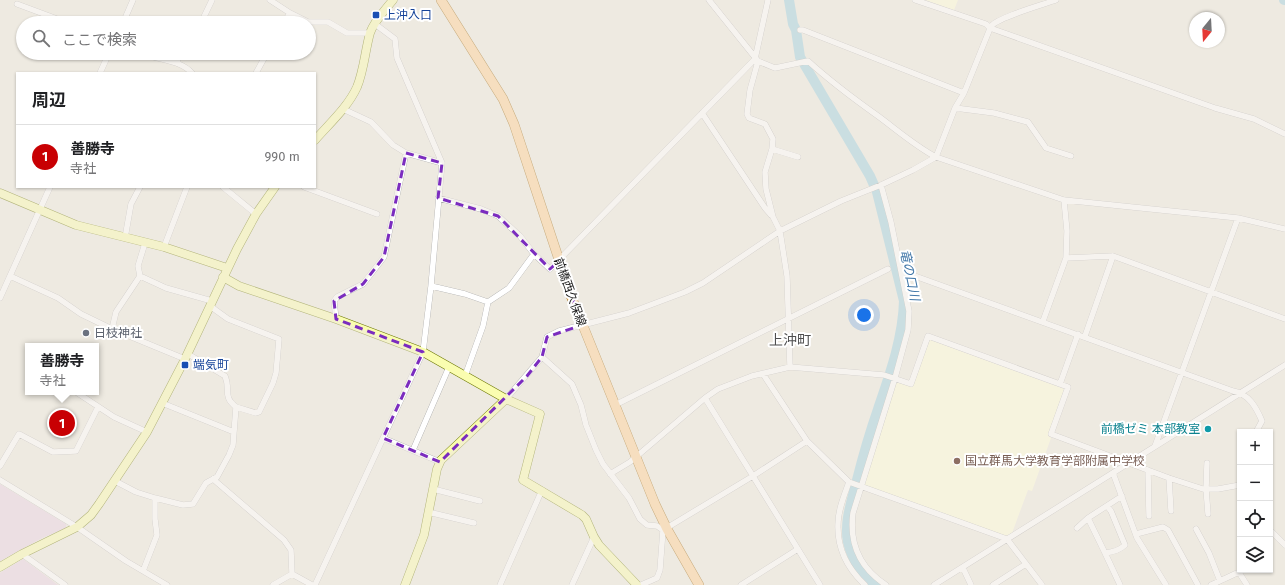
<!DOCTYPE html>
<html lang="ja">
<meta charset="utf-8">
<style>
:root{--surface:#fff;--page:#f2f2f2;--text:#202124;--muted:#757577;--line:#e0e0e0;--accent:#c80003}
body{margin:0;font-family:"Fira Sans","Noto Sans JP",sans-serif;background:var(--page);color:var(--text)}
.controls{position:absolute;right:12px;bottom:12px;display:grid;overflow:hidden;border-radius:0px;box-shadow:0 1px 3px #0004}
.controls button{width:36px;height:36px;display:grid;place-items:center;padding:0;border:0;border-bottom:1px solid var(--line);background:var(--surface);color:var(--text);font:20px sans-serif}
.compass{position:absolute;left:1189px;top:12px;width:36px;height:36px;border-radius:50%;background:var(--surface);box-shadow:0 1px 3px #0004;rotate:198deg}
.you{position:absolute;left:864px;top:315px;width:14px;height:14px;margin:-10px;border:3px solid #fff;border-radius:50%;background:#1a73e8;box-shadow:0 0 0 6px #1a73e833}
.badge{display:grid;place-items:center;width:26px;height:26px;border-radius:50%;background:var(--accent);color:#fff;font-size:13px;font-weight:700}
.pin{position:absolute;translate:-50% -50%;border:2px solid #fff;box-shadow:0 1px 4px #0006}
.popup{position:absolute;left:25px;top:343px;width:74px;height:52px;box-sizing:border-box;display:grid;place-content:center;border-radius:0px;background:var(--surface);filter:drop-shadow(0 1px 3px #0005);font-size:13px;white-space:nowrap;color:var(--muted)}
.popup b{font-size:15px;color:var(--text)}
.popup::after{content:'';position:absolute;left:50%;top:100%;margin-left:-8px;border:8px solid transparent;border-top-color:var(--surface)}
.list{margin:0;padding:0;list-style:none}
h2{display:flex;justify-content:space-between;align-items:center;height:52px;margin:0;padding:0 16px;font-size:17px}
h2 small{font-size:13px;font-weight:400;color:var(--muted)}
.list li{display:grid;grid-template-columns:26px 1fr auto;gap:12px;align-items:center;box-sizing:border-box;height:64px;padding:0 16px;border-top:1px solid var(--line)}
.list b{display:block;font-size:15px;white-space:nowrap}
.list p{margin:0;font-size:13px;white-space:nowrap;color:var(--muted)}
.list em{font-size:13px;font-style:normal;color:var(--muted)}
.icon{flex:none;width:22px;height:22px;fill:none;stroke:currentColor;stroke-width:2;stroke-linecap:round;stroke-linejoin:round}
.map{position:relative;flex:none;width:1285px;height:585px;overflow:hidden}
.search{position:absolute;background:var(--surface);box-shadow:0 1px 3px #0004;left:16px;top:16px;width:300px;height:44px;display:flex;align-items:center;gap:10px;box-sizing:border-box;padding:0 14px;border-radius:22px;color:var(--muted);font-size:15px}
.panel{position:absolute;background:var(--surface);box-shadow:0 1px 3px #0004;left:16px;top:72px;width:300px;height:116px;border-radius:0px}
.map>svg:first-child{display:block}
</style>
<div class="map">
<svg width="1285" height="585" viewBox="0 0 1285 585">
<rect width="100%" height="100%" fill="#eeeae1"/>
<!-- industrial -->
<path fill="#e8d2e4" d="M0 484 66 524V528L42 538 0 561Z
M23 559 58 585H0V573Z"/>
<!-- education -->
<path fill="#ffffd9" d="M926 0H958L954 10Z
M930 340 1064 389 1048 436 1051 438 1032 491 1028 490 1012 533 1004 537 863 485 896 381 912 387Z"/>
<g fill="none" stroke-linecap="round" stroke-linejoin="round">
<!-- river -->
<path stroke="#9ed1df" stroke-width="10" d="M789 0 793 24 796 30 800 57 870 176 877 192 904 301C903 338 890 374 878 409 870 432 863 456 857 480 852 500 844 522 848 542 850 552 856 565 862 573 866 577 871 581 876 585
M1284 0H1285"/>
<!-- street casing -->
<g stroke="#a3a3a3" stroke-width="6">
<path id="street" d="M270 0 290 13 308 22H328L347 33H370
M709 0 758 61 775 68 808 61C830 81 854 99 878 116 897 130 915 146 936 157L1064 200 1238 218 1285 229
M915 0 986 24 990 28 1215 108 1254 119 1285 134
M17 4 68 23
M123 23 133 0
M201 23 212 0
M284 23 290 13
M800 30H803L964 93
M142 53C159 61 179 59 192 73
M758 61 750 90 747 114 749 118 765 124 773 139 772 149 765 172 766 189 773 217 780 231 787 276 790 367
M177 63 179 53
M100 73 109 53
M256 73 267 53
M955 108 994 113 1028 122 1046 148 1071 156
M343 109 371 122 393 145 406 153 442 163
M702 113 765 208 771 215
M772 149 798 157
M881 185 891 222 909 311 908 330 895 378 853 513C849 544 860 568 886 585
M223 187 256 214
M304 187 377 214
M438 198 481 209 498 216 520 236 534 254 550 269 755 59 768 0
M1064 200 1067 231 1066 258 1113 256 1285 319
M125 238 131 204 140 187
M164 247 187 187
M901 271 1233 391C1249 394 1256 407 1262 421L1256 432
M10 276 58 298 81 314 112 329 185 359
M140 276 166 288 212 301
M431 286 465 294 488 302 483 326 465 376
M0 298 50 187
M488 302 509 288 534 254
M336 319 334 301 337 297 363 284 384 257 406 153
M1043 321 1066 258
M112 329 116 312 140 276 138 266 145 243
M1085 336 1113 256
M188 354 225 376C231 390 222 396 236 407
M542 357 572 384 581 405 586 425 596 450 603 464 629 498 640 519 647 525 657 526 663 530
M763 374 807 441 849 482 1007 539 1042 585
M1060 384 1078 334
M76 392 114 417 147 432
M705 398 820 585
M506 399 542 357 547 337 559 331 629 313 685 292 703 283 780 231 841 201 881 185 913 170 936 157 955 108 964 93 991 26C999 17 1042 5 1056 0
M162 403 234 432
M615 405 888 269
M383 438 440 462
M1155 446 1238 218
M413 450 449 367
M1207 463 1206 489 1208 514
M0 466 19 434 53 452 76 451 98 407
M1148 470 1149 516
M1113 473 1137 538 1166 585
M610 474 630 462 705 398 718 389 752 376 790 367 884 375 911 384 928 336 1068 387 1051 434 1169 478 1203 489H1218L1240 485
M1169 478 1171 511
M213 479 284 540 291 550 292 574
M0 480 77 527 126 561 167 585
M115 481 136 492 155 498
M849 482C844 496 838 510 838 524 837 548 848 569 865 585
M433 489 480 501
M428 512 474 523
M1088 518 1105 553C1113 552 1120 550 1125 545L1111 511 1107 506
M1077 528 1088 518 1122 496
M665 529 753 476 807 441
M1196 529 1209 553 1220 581
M1270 530 1285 545
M1136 534 1163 527 1168 530 1198 585
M1105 553 1120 585
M22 554 65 585
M963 568 971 585
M143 571 157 535 155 519V498L183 505 193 504 206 483 217 477 229 455 233 445 236 407 256 413 259 412 273 383 276 373 279 339 228 319 210 306
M292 574 312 585
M273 585 292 574
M315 585 423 352 431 286 442 163 397 58 395 39 375 24
M500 585 542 490
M572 585 594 537
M641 585 657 578 660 570 663 530
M741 585 798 549
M934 585 1285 365
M993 585 1026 564
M1211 585 1237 573 1240 574 1247 585"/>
</g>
<!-- secondary casing -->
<g stroke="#6b7600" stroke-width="9">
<path id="secondary" d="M315 140C329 124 348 107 357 87 364 70 365 51 370 33 374 21 385 10 393 0
M0 193 76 225 164 247 227 268
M223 277 239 286 336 319 423 352 506 399 540 414 523 480 582 515 586 519 594 537 599 545 637 585
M0 567 22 554 77 527 91 515 99 504 147 432 185 359 237 249 256 214 275 187
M405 585 424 535 437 469 441 460 506 399"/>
</g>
<!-- primary casing -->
<g stroke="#946100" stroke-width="10">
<path id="primary" d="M441 0 503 99 514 124 571 296 655 504 667 529 699 585"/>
</g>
<!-- street -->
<use href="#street" stroke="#fff" stroke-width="5.5"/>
<!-- secondary -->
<use href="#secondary" stroke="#fafdb0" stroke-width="8"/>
<!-- primary -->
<use href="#primary" stroke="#ffd095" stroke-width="9"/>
</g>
<!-- marked area -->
<path d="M0 0H1285V585H0ZM406 153 442 163 438 198 498 216 550 269 559 261 582 325 547 337 542 357 527 376 440 462 383 438 423 352 336 319 334 301 363 284 384 257Z" fill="#eeeae1" fill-opacity=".55" fill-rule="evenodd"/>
<path fill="none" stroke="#7b2cbf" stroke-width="3" stroke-dasharray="8 5" stroke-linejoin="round" d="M406 153 442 163 438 198 498 216 550 269 559 261 582 325 547 337 542 357 527 376 440 462 383 438 423 352 336 319 334 301 363 284 384 257Z"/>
<!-- markers -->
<g fill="#1a4fb4" stroke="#fff" stroke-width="1.5">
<rect x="372" y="11" width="8" height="8" rx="2"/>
<rect x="181" y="361" width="8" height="8" rx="2"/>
</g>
<circle fill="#6b7280" stroke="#fff" stroke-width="1.5" cx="86" cy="333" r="4"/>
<circle fill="#0f9aa8" stroke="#fff" stroke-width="1.5" cx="1208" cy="429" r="4"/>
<circle fill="#8d6e63" stroke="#fff" stroke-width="1.5" cx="957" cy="461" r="4"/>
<g text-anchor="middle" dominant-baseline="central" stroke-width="4" stroke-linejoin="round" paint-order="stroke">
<!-- transit labels -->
<g font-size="12" fill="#164399" stroke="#fff" text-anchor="start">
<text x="384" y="15">上沖入口</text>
<text x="193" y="365">端気町</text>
</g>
<!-- street labels -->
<g font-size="12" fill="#1c1c1c" stroke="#fff">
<text transform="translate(570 292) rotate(70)">前橋西久保線</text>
</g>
<!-- worship labels -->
<g font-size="12" fill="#5b616d" stroke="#fff" text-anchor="start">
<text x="94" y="333">日枝神社</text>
</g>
<!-- culture labels -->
<g font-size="12" fill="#0d838f" stroke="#fff" text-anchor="end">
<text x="1200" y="429">前橋ゼミ 本部教室</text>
</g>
<!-- education labels -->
<g font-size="12" fill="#785e54" stroke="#fff" text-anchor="start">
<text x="965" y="461">国立群馬大学教育学部附属中学校</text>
</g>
<!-- water labels -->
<g font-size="13" font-style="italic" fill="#4177a8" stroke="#fff">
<text transform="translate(910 275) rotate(78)">竜の口川</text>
</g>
<!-- quarter labels -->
<g font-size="14" fill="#4f4f4f" stroke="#fff">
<text x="790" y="340">上沖町</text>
</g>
</g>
</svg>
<div class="controls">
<button>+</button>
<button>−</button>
<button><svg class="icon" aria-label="locate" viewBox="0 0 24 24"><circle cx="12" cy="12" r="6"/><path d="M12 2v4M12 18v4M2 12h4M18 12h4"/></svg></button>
<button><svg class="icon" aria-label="layers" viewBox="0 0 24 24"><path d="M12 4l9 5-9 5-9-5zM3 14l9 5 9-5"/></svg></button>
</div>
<svg class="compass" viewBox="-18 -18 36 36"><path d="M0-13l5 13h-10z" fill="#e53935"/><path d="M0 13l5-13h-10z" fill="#757577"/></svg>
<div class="you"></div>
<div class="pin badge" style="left:62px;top:423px">1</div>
<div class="popup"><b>善勝寺</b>寺社</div>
<div class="search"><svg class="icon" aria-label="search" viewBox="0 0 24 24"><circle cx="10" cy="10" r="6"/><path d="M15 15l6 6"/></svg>ここで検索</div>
<section class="panel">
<h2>周辺<small></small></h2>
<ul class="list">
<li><span class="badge">1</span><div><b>善勝寺</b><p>寺社</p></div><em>990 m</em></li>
</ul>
</section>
</div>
